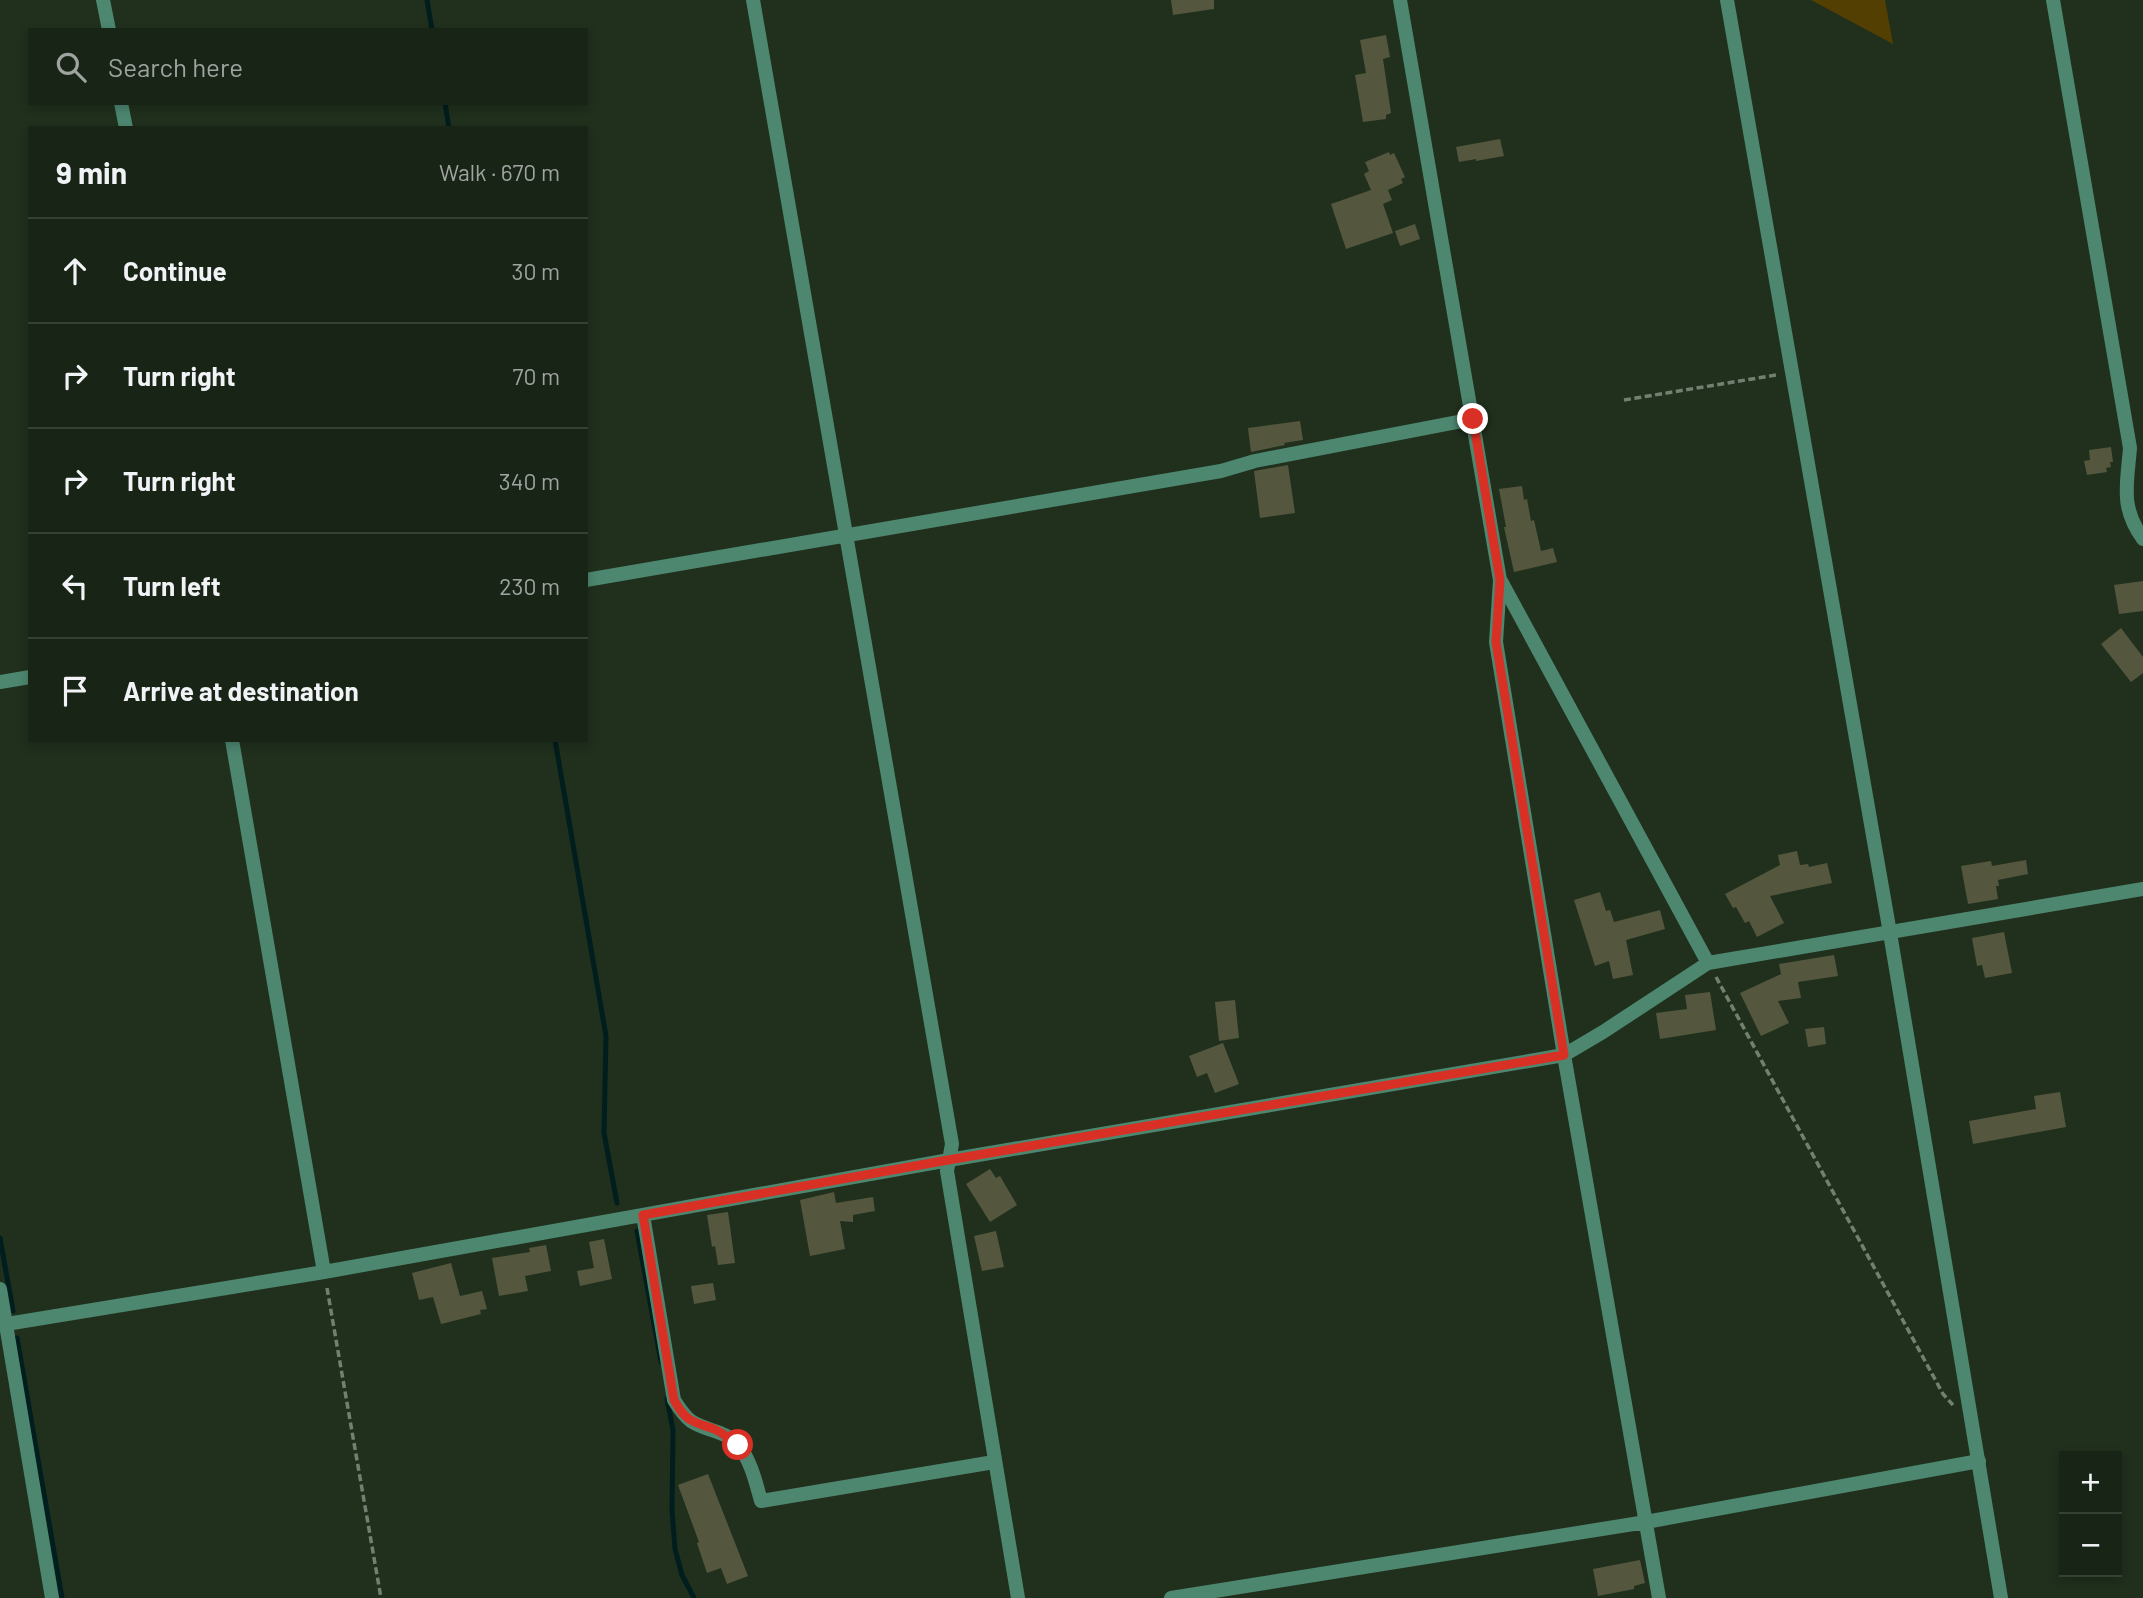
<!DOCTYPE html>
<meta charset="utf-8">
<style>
:root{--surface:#182416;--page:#212c1f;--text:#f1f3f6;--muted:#9fa4a1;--line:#364135}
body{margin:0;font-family:Barlow,sans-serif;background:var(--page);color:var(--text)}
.controls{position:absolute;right:21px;bottom:21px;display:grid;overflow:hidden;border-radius:0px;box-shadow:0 4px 10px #0003}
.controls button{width:63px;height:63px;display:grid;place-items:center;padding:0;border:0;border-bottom:2px solid var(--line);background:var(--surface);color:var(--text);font:35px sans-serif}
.stop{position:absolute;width:21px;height:21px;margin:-16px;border:5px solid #d93025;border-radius:50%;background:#fff}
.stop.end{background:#d93025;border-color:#fff;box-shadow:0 2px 7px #0008}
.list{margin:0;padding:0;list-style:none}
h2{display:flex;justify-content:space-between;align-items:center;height:91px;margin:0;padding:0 28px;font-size:30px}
h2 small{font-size:23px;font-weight:400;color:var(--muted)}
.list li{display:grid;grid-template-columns:46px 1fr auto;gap:21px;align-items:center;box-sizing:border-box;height:105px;padding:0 28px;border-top:2px solid var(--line)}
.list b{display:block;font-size:26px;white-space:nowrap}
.list em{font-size:23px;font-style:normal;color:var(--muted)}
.icon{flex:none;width:38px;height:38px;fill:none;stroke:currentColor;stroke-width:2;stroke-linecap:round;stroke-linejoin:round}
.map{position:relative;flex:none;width:2143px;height:1598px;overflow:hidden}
.search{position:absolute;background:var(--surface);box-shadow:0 4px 10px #0003;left:28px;top:28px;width:560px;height:77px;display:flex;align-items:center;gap:18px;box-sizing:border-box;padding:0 24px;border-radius:0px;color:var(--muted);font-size:26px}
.panel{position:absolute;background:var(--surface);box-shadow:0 4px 10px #0003;left:28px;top:126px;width:560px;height:616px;border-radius:0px}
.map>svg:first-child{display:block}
</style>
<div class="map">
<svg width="2143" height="1598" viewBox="0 0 2143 1598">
<rect width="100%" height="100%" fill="#20301d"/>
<!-- green -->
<path fill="#533f02" d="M1811 0H1885L1893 44Z"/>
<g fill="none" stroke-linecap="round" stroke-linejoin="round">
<!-- stream -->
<path stroke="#001e1d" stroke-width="5" d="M427 0 432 30
M445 103 449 128
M555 740 606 1036 604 1133 617 1203
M637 1231 661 1362
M0 1238 13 1311
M17 1338 62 1598
M667 1399 673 1430 672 1510 675 1549 682 1575 694 1598"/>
</g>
<!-- building -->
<path fill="#54573e" d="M1171 0H1214V9L1173 15Z
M1386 35 1390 57 1383 59 1391 113 1386 115V119L1363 122 1355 75 1366 73 1360 40Z
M1500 139 1504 156 1476 161V159L1459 162 1456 147Z
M1389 152 1390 155 1394 153 1405 177 1401 179 1403 183 1388 190 1392 200 1383 204 1393 233 1346 249 1331 204 1371 190 1364 174 1369 171 1365 162Z
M1415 224 1420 239 1400 246 1395 231Z
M1300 421 1303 440 1284 443 1285 445 1251 452 1248 428Z
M2111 447 2113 462H2110L2111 467 2106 468 2107 472 2087 475 2084 461 2090 460 2089 450Z
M1288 465 1295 513 1260 518 1254 471Z
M1522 486 1524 500 1527 499 1531 521 1534 520 1541 551 1553 548 1557 562 1514 572 1504 527H1506L1499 489Z
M2143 581V611L2119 614 2114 585Z
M2121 628 2143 657V673L2131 682 2101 644Z
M1797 851 1800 865 1808 864 1809 867 1827 863 1832 883 1770 896 1784 923 1757 937 1749 921 1745 923 1736 907 1733 908 1725 894 1780 865 1778 855Z
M2026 860 2028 874 1998 880 1999 886H1996L1998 899 1968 904 1961 866 1991 861 1992 866Z
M1600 892 1606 911 1610 910 1614 922 1660 910 1665 929 1626 940 1633 975 1613 979 1609 961 1595 966 1574 900Z
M2004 932 2012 973 1985 978 1982 965 1977 966 1972 938Z
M1834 955 1838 976 1798 982 1801 998 1778 1001 1789 1023 1761 1036 1740 993 1781 974 1779 964Z
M1710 992 1716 1030 1660 1039 1656 1013 1687 1009 1685 995Z
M1235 1000 1239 1038 1219 1041 1215 1002Z
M1824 1027 1826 1044 1808 1047 1805 1029Z
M1223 1043 1239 1084 1215 1093 1207 1073 1197 1077 1189 1056Z
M2060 1092 2066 1127 1973 1144 1969 1121 2036 1109 2034 1096Z
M990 1169 996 1178 1000 1176 1017 1205 990 1222 966 1184Z
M834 1192 836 1203 873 1197 875 1211 853 1215V1222L840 1221 845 1249 810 1256 800 1200Z
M728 1212 735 1263 718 1265 715 1246 712 1247 707 1215Z
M996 1231 1004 1267 982 1271 974 1236Z
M604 1239 612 1279 580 1286 577 1271 594 1268 589 1242Z
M546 1245 551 1271 525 1276 528 1291 499 1296 492 1258 530 1252 529 1248Z
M451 1263 460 1296 482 1291 487 1309 480 1310 481 1314 441 1324 433 1297 419 1300 412 1273Z
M713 1283 716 1300 694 1304 691 1286Z
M708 1474 748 1576 727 1584 721 1568 707 1573 697 1543 699 1542 678 1485Z
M1640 1560 1645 1583 1634 1586V1589L1598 1596 1593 1569Z"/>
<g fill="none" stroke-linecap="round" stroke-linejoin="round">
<!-- path -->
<path stroke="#738071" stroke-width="3.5" stroke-dasharray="7 3.5" stroke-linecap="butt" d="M1624 400 1776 375
M1716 977 1943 1394 1953 1405
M327 1288 381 1598"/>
<!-- minor -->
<path stroke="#4d8770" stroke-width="14" d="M103 0 109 30
M753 0 952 1144 947 1171 1018 1598
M1400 0 1500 580 1496 642 1564 1055 1659 1598
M2053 0 2130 448C2127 485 2120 507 2143 539
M121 103 126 128
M586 580 1221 471 1255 461 1473 419
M1501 581 1708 963
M0 682 30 677
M232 740 324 1272
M643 1215 674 1400C679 1408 684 1416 691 1421 705 1431 726 1430 739 1446 751 1461 756 1483 761 1501L994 1462
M0 1289 52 1598
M0 1325 324 1272 949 1160 1564 1055 1603 1032 1708 963 2143 889
M1171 1598 1646 1522 1979 1461"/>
<!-- tertiary -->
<path stroke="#4d8770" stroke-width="14" d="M1727 0 1890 933 2001 1598"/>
</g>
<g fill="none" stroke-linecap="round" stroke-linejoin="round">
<!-- route -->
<path stroke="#d93025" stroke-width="9" d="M738 1445C731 1440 723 1433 714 1429 692 1421 687 1423 674 1400L643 1215 948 1160 1564 1055 1496 642 1500 580 1473 419"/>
</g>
</svg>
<div class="controls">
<button>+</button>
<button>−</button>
</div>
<div class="stop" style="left:738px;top:1445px"></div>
<div class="stop end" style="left:1473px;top:419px"></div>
<div class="search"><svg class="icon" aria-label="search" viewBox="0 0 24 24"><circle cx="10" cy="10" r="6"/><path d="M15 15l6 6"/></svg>Search here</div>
<section class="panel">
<h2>9 min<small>Walk · 670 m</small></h2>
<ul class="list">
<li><svg class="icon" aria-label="ahead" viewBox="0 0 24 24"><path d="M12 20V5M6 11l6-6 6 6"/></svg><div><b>Continue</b></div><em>30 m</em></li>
<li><svg class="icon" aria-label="right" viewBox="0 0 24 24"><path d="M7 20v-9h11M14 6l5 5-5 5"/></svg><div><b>Turn right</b></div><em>70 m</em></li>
<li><svg class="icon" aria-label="right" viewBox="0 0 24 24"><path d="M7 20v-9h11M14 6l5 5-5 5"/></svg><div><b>Turn right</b></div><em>340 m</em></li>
<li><svg class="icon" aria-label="left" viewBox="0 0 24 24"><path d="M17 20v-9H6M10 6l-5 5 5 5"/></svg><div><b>Turn left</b></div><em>230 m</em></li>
<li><svg class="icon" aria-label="arrive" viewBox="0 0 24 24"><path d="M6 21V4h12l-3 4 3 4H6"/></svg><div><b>Arrive at destination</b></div></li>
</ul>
</section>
</div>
